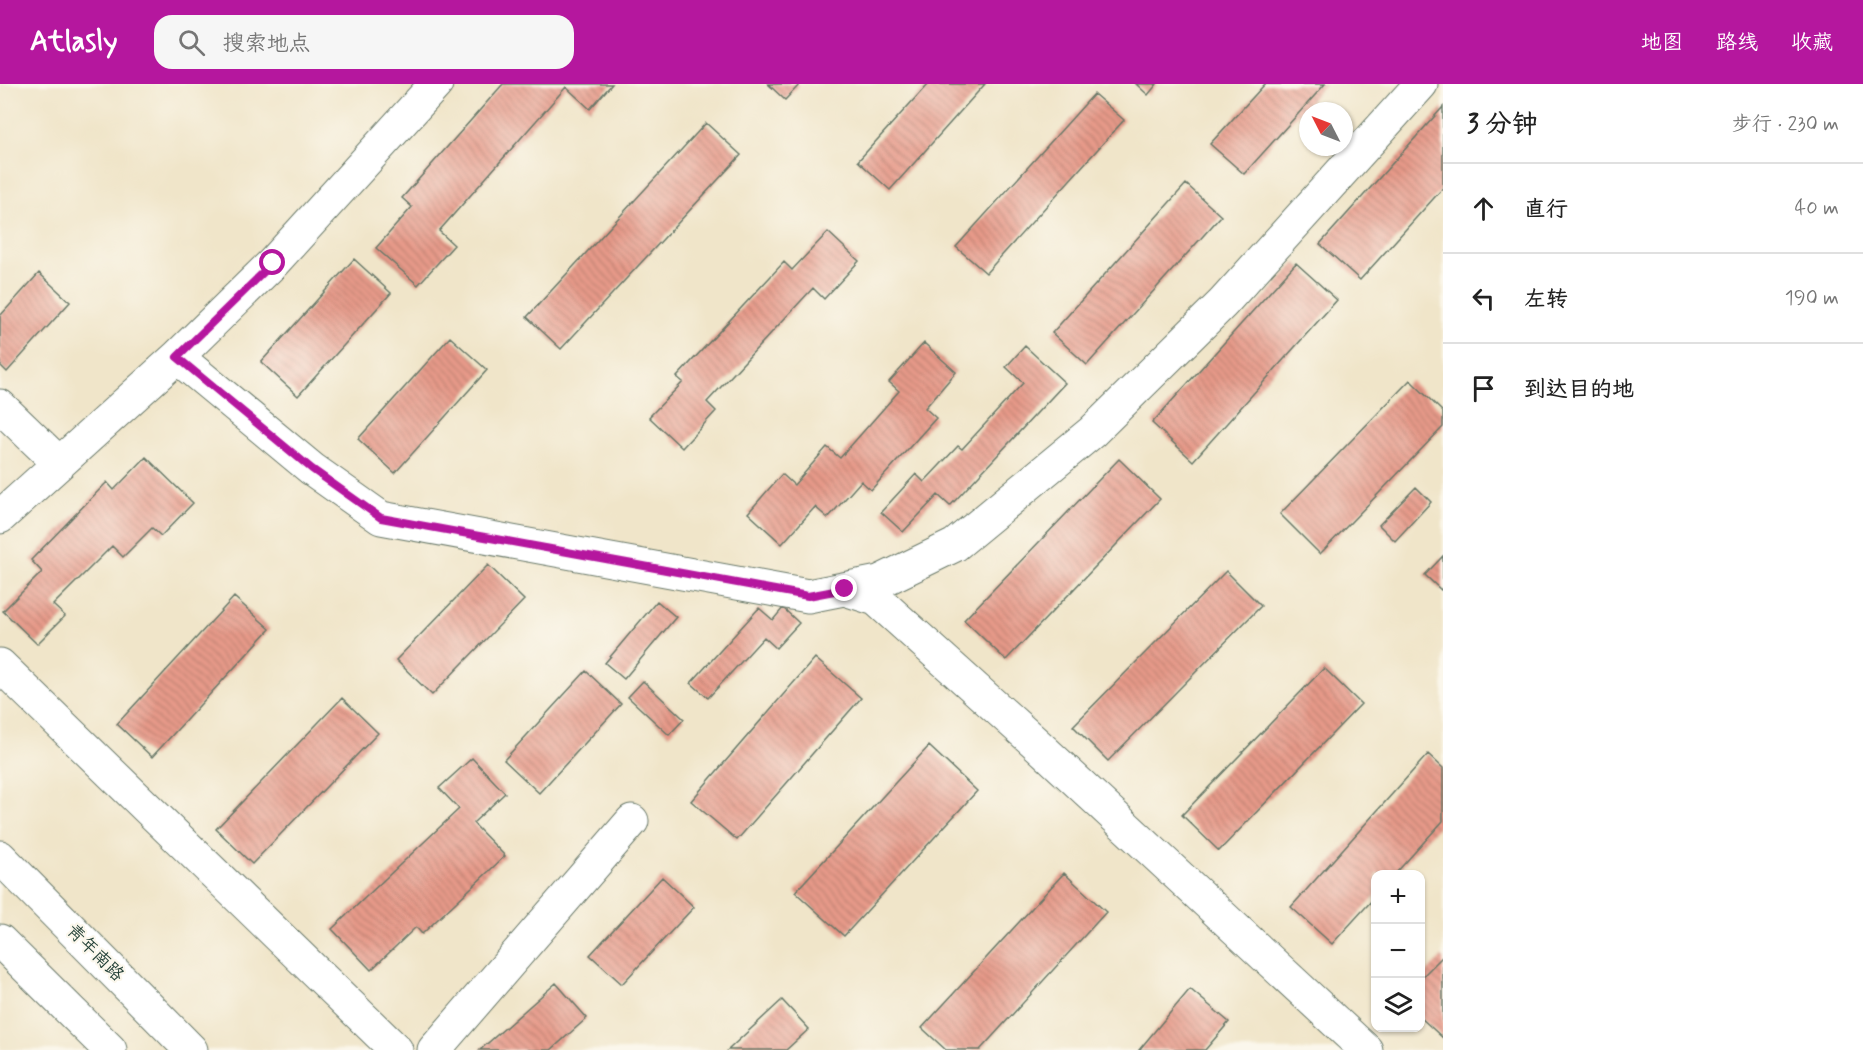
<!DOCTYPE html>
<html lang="zh">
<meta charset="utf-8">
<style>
:root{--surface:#fff;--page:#f6f6f6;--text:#222;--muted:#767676;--line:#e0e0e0;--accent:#b5179e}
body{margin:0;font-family:Mynerve,"LXGW WenKai TC",sans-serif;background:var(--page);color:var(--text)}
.controls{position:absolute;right:18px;bottom:18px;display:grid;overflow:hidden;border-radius:12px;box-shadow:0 2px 4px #0004}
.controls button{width:54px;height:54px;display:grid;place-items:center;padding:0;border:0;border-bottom:2px solid var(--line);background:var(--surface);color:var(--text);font:30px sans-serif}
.compass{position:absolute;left:1299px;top:18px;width:54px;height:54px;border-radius:50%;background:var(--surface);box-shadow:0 2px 4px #0004;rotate:312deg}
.stop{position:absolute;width:18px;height:18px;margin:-14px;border:4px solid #b5179e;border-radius:50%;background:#fff}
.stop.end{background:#b5179e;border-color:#fff;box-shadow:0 2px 6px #0008}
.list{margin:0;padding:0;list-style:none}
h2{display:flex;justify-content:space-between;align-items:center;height:78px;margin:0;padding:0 24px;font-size:26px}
h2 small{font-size:20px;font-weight:400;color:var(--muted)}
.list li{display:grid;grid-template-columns:39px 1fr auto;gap:18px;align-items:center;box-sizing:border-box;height:90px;padding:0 24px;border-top:2px solid var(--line)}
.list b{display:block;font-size:22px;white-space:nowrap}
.list em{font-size:20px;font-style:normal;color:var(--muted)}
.icon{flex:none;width:33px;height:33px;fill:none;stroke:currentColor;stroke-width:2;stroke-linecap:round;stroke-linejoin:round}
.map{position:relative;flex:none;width:1443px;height:966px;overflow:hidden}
header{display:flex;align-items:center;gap:36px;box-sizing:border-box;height:84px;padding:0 30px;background:var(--accent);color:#fff}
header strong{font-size:28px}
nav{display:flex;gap:33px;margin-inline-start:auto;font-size:21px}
.search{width:420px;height:54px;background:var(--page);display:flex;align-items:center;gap:15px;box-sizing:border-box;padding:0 21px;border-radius:18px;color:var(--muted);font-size:22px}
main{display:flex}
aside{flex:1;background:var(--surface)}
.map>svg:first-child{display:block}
</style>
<header>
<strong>Atlasly</strong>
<div class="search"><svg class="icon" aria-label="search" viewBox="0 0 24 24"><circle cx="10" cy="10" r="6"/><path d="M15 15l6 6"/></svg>搜索地点</div>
<nav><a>地图</a><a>路线</a><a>收藏</a></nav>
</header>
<main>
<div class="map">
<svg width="1443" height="966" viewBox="0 0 1443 966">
<defs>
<pattern id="building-back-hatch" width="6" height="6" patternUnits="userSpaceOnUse" patternTransform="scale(1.5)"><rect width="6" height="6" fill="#e79a89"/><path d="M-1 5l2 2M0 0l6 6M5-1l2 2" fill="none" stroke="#bb7f71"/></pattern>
</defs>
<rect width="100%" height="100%" fill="#fbf7ec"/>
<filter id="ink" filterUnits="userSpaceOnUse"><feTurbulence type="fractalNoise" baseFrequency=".0167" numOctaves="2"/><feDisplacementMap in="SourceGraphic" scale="12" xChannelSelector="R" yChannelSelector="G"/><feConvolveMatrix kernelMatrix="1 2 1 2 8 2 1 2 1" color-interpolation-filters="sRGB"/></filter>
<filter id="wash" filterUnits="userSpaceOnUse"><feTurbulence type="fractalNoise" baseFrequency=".008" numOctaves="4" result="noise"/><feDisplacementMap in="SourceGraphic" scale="24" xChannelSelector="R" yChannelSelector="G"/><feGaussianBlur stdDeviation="1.35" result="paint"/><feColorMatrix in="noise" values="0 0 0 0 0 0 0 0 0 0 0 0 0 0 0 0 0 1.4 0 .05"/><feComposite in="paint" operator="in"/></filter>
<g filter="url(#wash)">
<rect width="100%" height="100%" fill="#f0e5c9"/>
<g id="blocks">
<!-- building -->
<path fill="url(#building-back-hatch)" d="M503 0H612L590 25 566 3 439 147 454 161 418 201 376 164 412 123 402 114Z
M768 0H800L785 16Z
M928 0H985L890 106 858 77Z
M1136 0H1157L1148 11Z
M1265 0H1325L1244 90 1210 60Z
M1094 10 1124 36 986 189 956 163Z
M1443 23V104L1360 196 1320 160Z
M706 39 741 71 561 265 527 233Z
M1186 100 1221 132 1087 281 1052 249Z
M828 148 859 177 824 215 813 204 707 318 716 327 682 364 649 333 683 298 677 293 784 178 792 186Z
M354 175 391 209 298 312 261 278Z
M1296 179 1337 216 1193 377 1152 339Z
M39 189 70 218 7 288 0 281V232Z
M450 253 487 286 395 389 358 355Z
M924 259 956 288 925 324 936 334 871 406 861 397 828 434 815 423 782 460 748 429 782 390 794 401 827 363 840 374 899 307 889 298Z
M1025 262 1065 299 950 422 938 411 903 448 881 428 916 390 924 398 958 362 962 365 1023 299 1006 283Z
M1410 296 1443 328V343L1320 470 1280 430Z
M146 373 193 419 161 452 152 444 123 473 112 462 53 521 65 532 37 560 3 527 42 488 31 476 107 398 114 406Z
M1119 375 1160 415 1006 576 964 536Z
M1416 403 1431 418 1395 457 1379 441Z
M1443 472V503L1441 506 1425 491Z
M488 481 524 516 432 611 396 576Z
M1226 487 1261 522 1108 677 1073 642Z
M234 513 270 545 152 673 117 640Z
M657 517 676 533 624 595 605 579Z
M759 524 773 536 783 524 799 539 776 564 764 553 708 614 691 599Z
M815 574 861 614 737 756 691 717Z
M1324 584 1361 620 1219 767 1182 731Z
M586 587 621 620 539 709 504 676Z
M643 597 684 635 669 651 628 613Z
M342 614 378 649 252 780 216 745Z
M929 662 977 707 844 852 795 808Z
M1428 670 1443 684V737L1395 790H1376V812L1332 860 1291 823Z
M472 674 505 709 473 739 505 772 422 850 416 843 371 886 332 845 459 725 439 704Z
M1064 789 1106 828 980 966H946L922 944Z
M662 793 694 823 622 900 590 871Z
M1443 872V954L1420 933V895Z
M556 899 587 934 551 966H480Z
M1190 905 1229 938 1205 966H1139Z
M782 916 809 945 786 966H728Z"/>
</g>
</g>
<g filter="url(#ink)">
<use href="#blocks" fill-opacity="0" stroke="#687868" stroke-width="1.5"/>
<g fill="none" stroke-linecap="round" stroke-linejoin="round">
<!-- minor casing -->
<g stroke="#687868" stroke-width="35">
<path id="minor" d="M177 273 312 385 381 434 808 512 879 498 955 461 1092 348 1223 219 1421 0
M0 322 59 379
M0 433 177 273 273 179 436 0
M845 505 876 515 1040 663 1366 966
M0 581 396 966
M434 966 632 737"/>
</g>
<!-- major casing -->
<g stroke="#687868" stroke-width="35">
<path id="major" d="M0 773 191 966
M0 857 110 966"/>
</g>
<!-- minor -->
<use href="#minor" stroke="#fff" stroke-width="33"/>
<!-- major -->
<use href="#major" stroke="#fff" stroke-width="33"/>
</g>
</g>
<g fill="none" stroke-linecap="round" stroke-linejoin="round" filter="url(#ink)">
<!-- route -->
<path stroke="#b5179e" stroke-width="8" d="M273 179 177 273 312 385 381 434 808 512 845 505"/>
</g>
<g text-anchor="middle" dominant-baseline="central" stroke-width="4.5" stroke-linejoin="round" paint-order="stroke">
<!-- street labels -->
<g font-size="18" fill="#1f3d34" stroke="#fbf7ec">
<text transform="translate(95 869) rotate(45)">青年南路</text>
</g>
</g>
</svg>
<div class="controls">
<button>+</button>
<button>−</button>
<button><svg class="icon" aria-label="layers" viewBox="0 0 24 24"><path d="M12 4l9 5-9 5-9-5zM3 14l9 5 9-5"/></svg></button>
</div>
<svg class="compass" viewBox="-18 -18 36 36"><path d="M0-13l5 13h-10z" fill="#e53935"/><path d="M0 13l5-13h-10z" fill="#767676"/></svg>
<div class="stop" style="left:273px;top:179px"></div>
<div class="stop end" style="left:845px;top:505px"></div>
</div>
<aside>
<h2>3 分钟<small>步行 · 230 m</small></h2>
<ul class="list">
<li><svg class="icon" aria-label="ahead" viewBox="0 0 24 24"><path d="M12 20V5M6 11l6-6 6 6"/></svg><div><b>直行</b></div><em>40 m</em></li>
<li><svg class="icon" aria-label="left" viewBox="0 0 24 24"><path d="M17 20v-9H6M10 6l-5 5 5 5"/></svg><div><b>左转</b></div><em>190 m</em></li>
<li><svg class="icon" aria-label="arrive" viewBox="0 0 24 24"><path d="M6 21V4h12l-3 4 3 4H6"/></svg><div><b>到达目的地</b></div></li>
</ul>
</aside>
</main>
